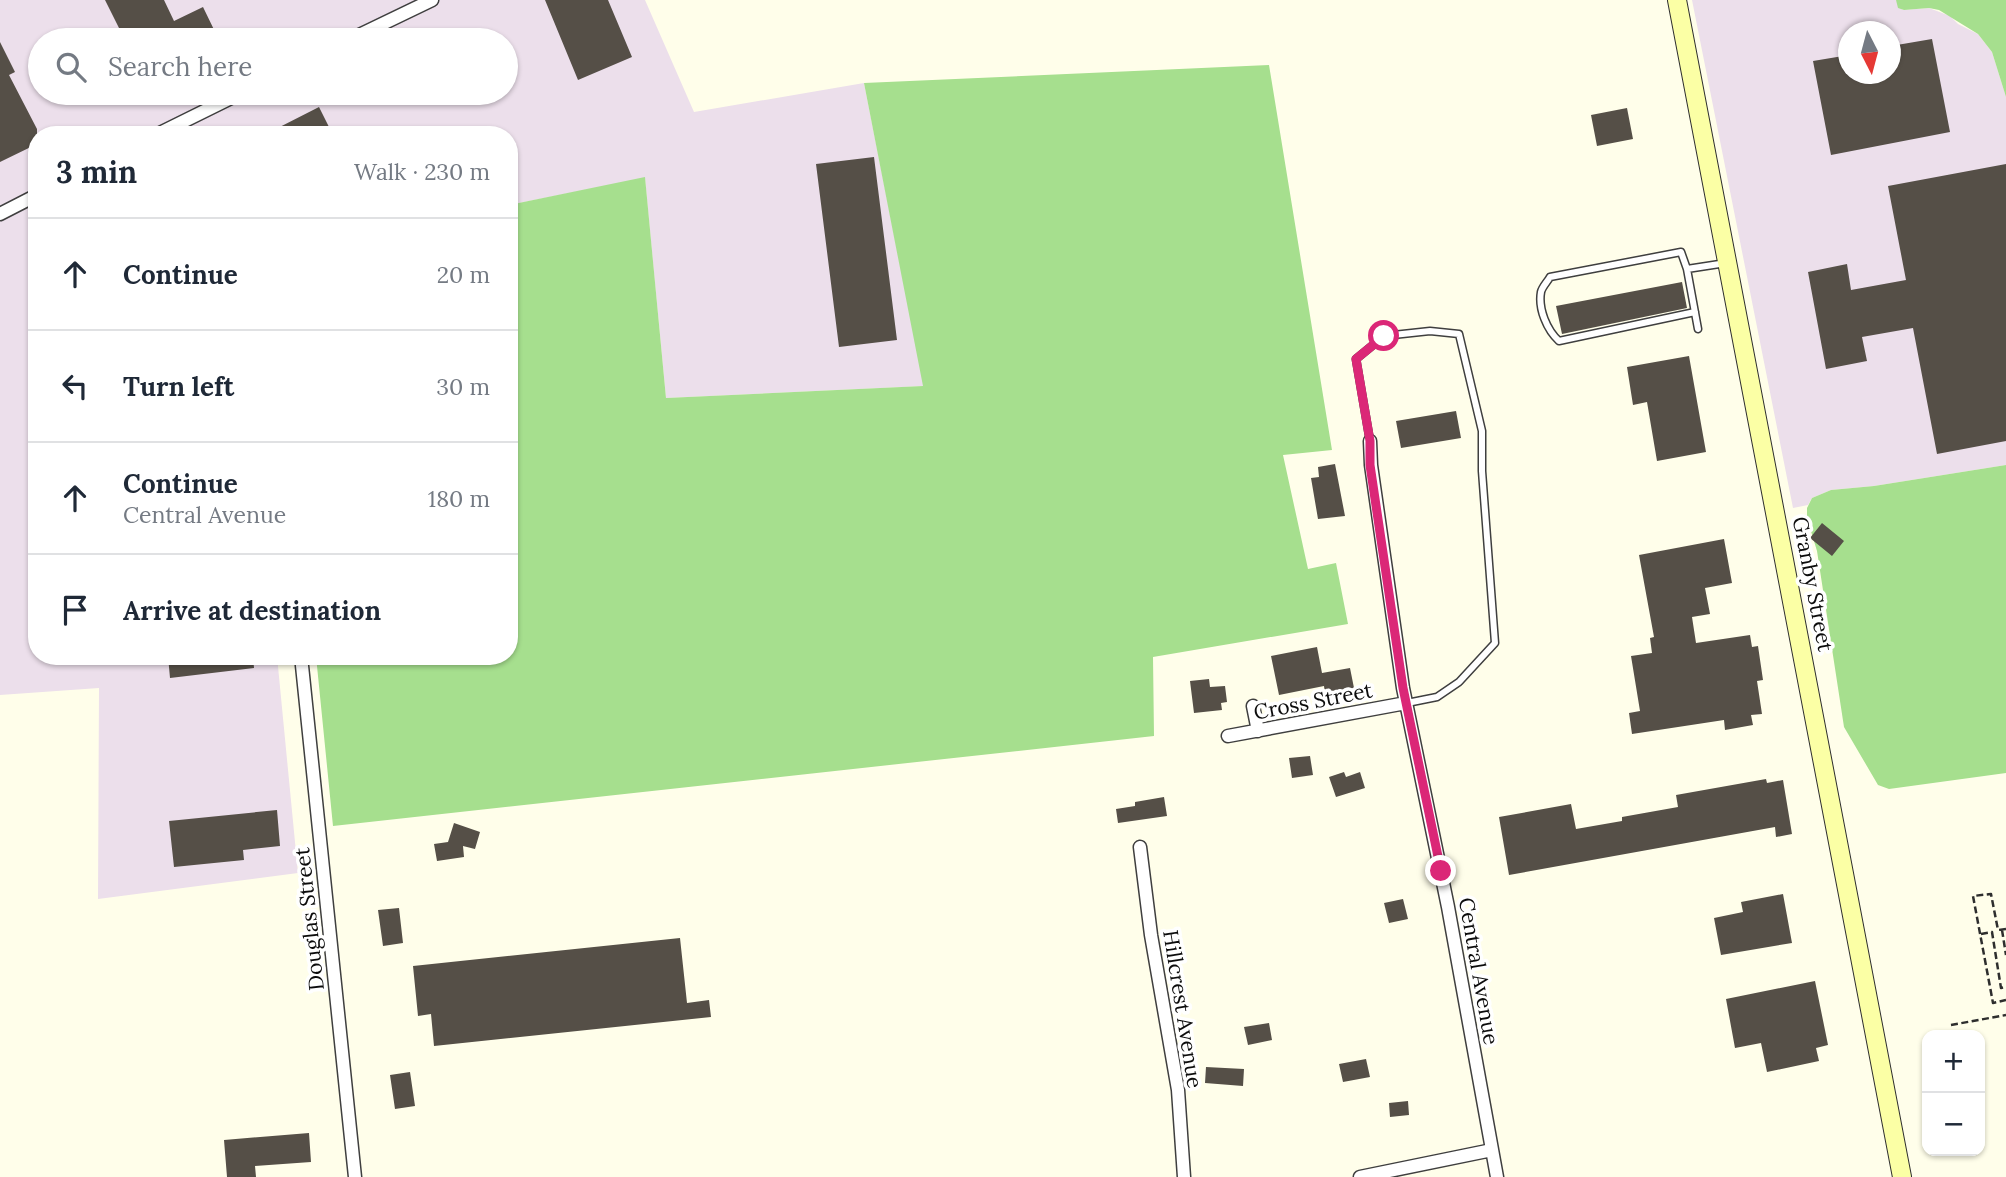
<!DOCTYPE html>
<meta charset="utf-8">
<style>
:root{--surface:#fff;--page:#f6f6f7;--text:#1f2937;--muted:#747a83;--line:#e0e1e3}
body{margin:0;font-family:Lora,serif;background:var(--page);color:var(--text)}
.controls{position:absolute;right:21px;bottom:21px;display:grid;overflow:hidden;border-radius:14px;box-shadow:0 2px 5px #0004}
.controls button{width:63px;height:63px;display:grid;place-items:center;padding:0;border:0;border-bottom:2px solid var(--line);background:var(--surface);color:var(--text);font:35px sans-serif}
.compass{position:absolute;left:1838px;top:21px;width:63px;height:63px;border-radius:50%;background:var(--surface);box-shadow:0 2px 5px #0004;rotate:174deg}
.stop{position:absolute;width:21px;height:21px;margin:-16px;border:5px solid #db2777;border-radius:50%;background:#fff}
.stop.end{background:#db2777;border-color:#fff;box-shadow:0 2px 7px #0008}
.list{margin:0;padding:0;list-style:none}
h2{display:flex;justify-content:space-between;align-items:center;height:91px;margin:0;padding:0 28px;font-size:30px}
h2 small{font-size:23px;font-weight:400;color:var(--muted)}
.list li{display:grid;grid-template-columns:46px 1fr auto;gap:21px;align-items:center;box-sizing:border-box;height:112px;padding:0 28px;border-top:2px solid var(--line)}
.list b{display:block;font-size:26px;white-space:nowrap}
.list p{margin:0;font-size:23px;white-space:nowrap;color:var(--muted)}
.list em{font-size:23px;font-style:normal;color:var(--muted)}
.icon{flex:none;width:38px;height:38px;fill:none;stroke:currentColor;stroke-width:2;stroke-linecap:round;stroke-linejoin:round}
.map{position:relative;flex:none;width:2006px;height:1177px;overflow:hidden}
.search{position:absolute;background:var(--surface);box-shadow:0 2px 5px #0004;left:28px;top:28px;width:490px;height:77px;display:flex;align-items:center;gap:18px;box-sizing:border-box;padding:0 24px;border-radius:38px;color:var(--muted);font-size:26px}
.panel{position:absolute;background:var(--surface);box-shadow:0 2px 5px #0004;left:28px;top:126px;width:490px;height:539px;border-radius:28px}
.map>svg:first-child{display:block}
</style>
<div class="map">
<svg width="2006" height="1177" viewBox="0 0 2006 1177">
<rect width="100%" height="100%" fill="#fffeea"/>
<!-- industrial -->
<path fill="#ecdfeb" fill-rule="evenodd" d="M0 0H645L694 112 864 83 924 386 666 398 645 178 509 205V135H37V656H277L298 873 98 899 99 688 0 695ZM40 40H506V93H40Z
M1692 0H1896L1903 10 1929 8 1950 16 1958 24 1978 34 1992 52 2006 97V465L1874 486 1831 490 1812 498 1808 505 1793 508ZM1848 32H1890V74H1848Z"/>
<!-- forest -->
<path fill="#a6df8e" d="M1896 0H2006V97L1992 52 1978 34 1939 10 1929 8 1904 10 1898 8Z
M1269 65 1332 450 1283 455 1308 569 1336 563 1348 624 1153 657 1154 736 333 826 316 656H509V205L645 177 666 398 923 386 864 83Z
M2006 465V773L1889 789 1878 785 1844 727 1817 551 1807 518V508L1812 498 1831 490 1874 486Z"/>
<!-- building -->
<path fill="#554f47" d="M105 0H164L174 21 203 7 219 40H125Z
M545 0H608L632 57 578 80Z
M1932 39 1950 132 1831 155 1813 61 1843 56 1846 74H1891V46Z
M0 42 15 72 9 75 37 129V144L0 162Z
M319 107 333 135H264Z
M1627 108 1633 139 1597 146 1591 115Z
M874 157 897 340 839 347 816 164Z
M2006 164V441L1937 454 1913 328 1862 337 1867 361 1826 369 1808 272 1847 264 1851 290 1906 280 1888 186Z
M1682 282 1687 308 1562 334 1556 306Z
M1689 356 1706 452 1657 461 1647 402 1633 405 1627 367Z
M1456 411 1461 438 1401 448 1396 421Z
M1335 464 1345 516 1318 519 1311 478 1319 477 1318 467Z
M1822 523 1844 541 1832 556 1810 538Z
M1724 539 1732 583 1705 588 1710 614 1692 617 1696 643 1750 635 1752 647 1758 646 1763 680 1757 681 1762 714 1751 715 1753 725 1725 730 1724 720 1632 734 1629 713 1640 711 1631 656 1652 653 1650 638 1654 637 1639 555Z
M1317 647 1322 673 1350 668 1354 688 1325 694 1324 686 1279 695 1271 656Z
M168 656H253L254 668 170 678Z
M1209 679 1210 687 1225 686 1227 702 1221 703 1222 710 1194 713 1190 681Z
M1310 756 1313 775 1292 778 1289 758Z
M1344 772 1346 777 1360 772 1365 788 1336 797 1329 777Z
M1766 779 1767 783 1783 780 1792 834 1776 837 1775 827 1509 875 1499 817 1571 804 1576 829 1622 821V817L1678 807 1676 795Z
M1164 797 1167 816 1118 823 1116 809 1135 806V802Z
M277 810 280 846 243 850 244 860 174 867 169 821Z
M454 823 480 832 475 849 463 846 464 857 437 861 434 844 448 842Z
M1783 894 1792 943 1721 955 1714 918 1743 912 1741 902Z
M1403 899 1408 919 1389 923 1384 903Z
M399 908 403 943 383 946 378 910Z
M680 938 687 1003 709 1000 711 1017 434 1046 431 1014 418 1016 413 966Z
M1815 981 1828 1045 1816 1048 1819 1061 1767 1072 1761 1043 1735 1048 1726 999Z
M1269 1023 1272 1040 1248 1045 1244 1027Z
M1366 1059 1370 1077 1343 1082 1339 1064Z
M1206 1067 1244 1069 1243 1086 1205 1083Z
M410 1072 415 1106 395 1109 390 1075Z
M1408 1101 1409 1115 1390 1117 1389 1103Z
M309 1133 311 1162 255 1166 256 1177H227L224 1140Z"/>
<g fill="none" stroke-linecap="round" stroke-linejoin="round">
<!-- lane casing -->
<g stroke="#3f3f3f" stroke-width="9">
<path id="lane" d="M1687 269 1698 329
M1695 312 1559 341C1547 330 1538 309 1541 292 1542 287 1548 281 1550 277L1681 252 1687 269 1726 263
M1370 441 1356 359 1384 336 1430 331 1459 334 1482 431V471L1495 643 1459 682 1437 697 1407 703"/>
</g>
<!-- street casing -->
<g stroke="#3f3f3f" stroke-width="15">
<path id="street" d="M349 40 432 0
M156 135 241 93
M0 214 37 195
M1370 441 1371 465 1403 688 1448 907 1497 1177
M301 656 355 1177
M1253 706 1258 731
M1228 736 1406 703
M1140 847 1151 935 1178 1090 1184 1177
M1360 1177 1492 1150"/>
</g>
<!-- secondary casing -->
<g stroke="#2e2e2e" stroke-width="20">
<path id="secondary" d="M1677 0 1902 1177"/>
</g>
<!-- path -->
<path stroke="#2e2e2e" stroke-width="2.5" stroke-dasharray="7 3.5" stroke-linecap="butt" d="M2006 929 1998 930 1991 894 1973 896 1993 1003 2006 1000
M2002 930 2006 955
M1981 934 1992 932 2001 988 2006 987
M1951 1025 2006 1015"/>
<!-- lane -->
<use href="#lane" stroke="#fff" stroke-width="6"/>
<!-- street -->
<use href="#street" stroke="#fff" stroke-width="12"/>
<!-- secondary -->
<use href="#secondary" stroke="#fbffa5" stroke-width="18"/>
</g>
<g fill="none" stroke-linecap="round" stroke-linejoin="round">
<!-- route -->
<path stroke="#db2777" stroke-width="9" d="M1384 336 1356 359 1370 441V465L1403 688 1441 871"/>
</g>
<g text-anchor="middle" dominant-baseline="central" stroke-width="7" stroke-linejoin="round" paint-order="stroke">
<!-- street labels -->
<g font-size="21" fill="#0c0c0c" stroke="#fff">
<text transform="translate(1813 584) rotate(79)">Granby Street</text>
<text transform="translate(1313 701) rotate(-11)">Cross Street</text>
<text transform="translate(309 919) rotate(-96)">Douglas Street</text>
<text transform="translate(1479 971) rotate(80)">Central Avenue</text>
<text transform="translate(1183 1009) rotate(81)">Hillcrest Avenue</text>
</g>
</g>
</svg>
<div class="controls">
<button>+</button>
<button>−</button>
</div>
<svg class="compass" viewBox="-18 -18 36 36"><path d="M0-13l5 13h-10z" fill="#e53935"/><path d="M0 13l5-13h-10z" fill="#747a83"/></svg>
<div class="stop" style="left:1384px;top:336px"></div>
<div class="stop end" style="left:1441px;top:871px"></div>
<div class="search"><svg class="icon" aria-label="search" viewBox="0 0 24 24"><circle cx="10" cy="10" r="6"/><path d="M15 15l6 6"/></svg>Search here</div>
<section class="panel">
<h2>3 min<small>Walk · 230 m</small></h2>
<ul class="list">
<li><svg class="icon" aria-label="ahead" viewBox="0 0 24 24"><path d="M12 20V5M6 11l6-6 6 6"/></svg><div><b>Continue</b></div><em>20 m</em></li>
<li><svg class="icon" aria-label="left" viewBox="0 0 24 24"><path d="M17 20v-9H6M10 6l-5 5 5 5"/></svg><div><b>Turn left</b></div><em>30 m</em></li>
<li><svg class="icon" aria-label="ahead" viewBox="0 0 24 24"><path d="M12 20V5M6 11l6-6 6 6"/></svg><div><b>Continue</b><p>Central Avenue</p></div><em>180 m</em></li>
<li><svg class="icon" aria-label="arrive" viewBox="0 0 24 24"><path d="M6 21V4h12l-3 4 3 4H6"/></svg><div><b>Arrive at destination</b></div></li>
</ul>
</section>
</div>
